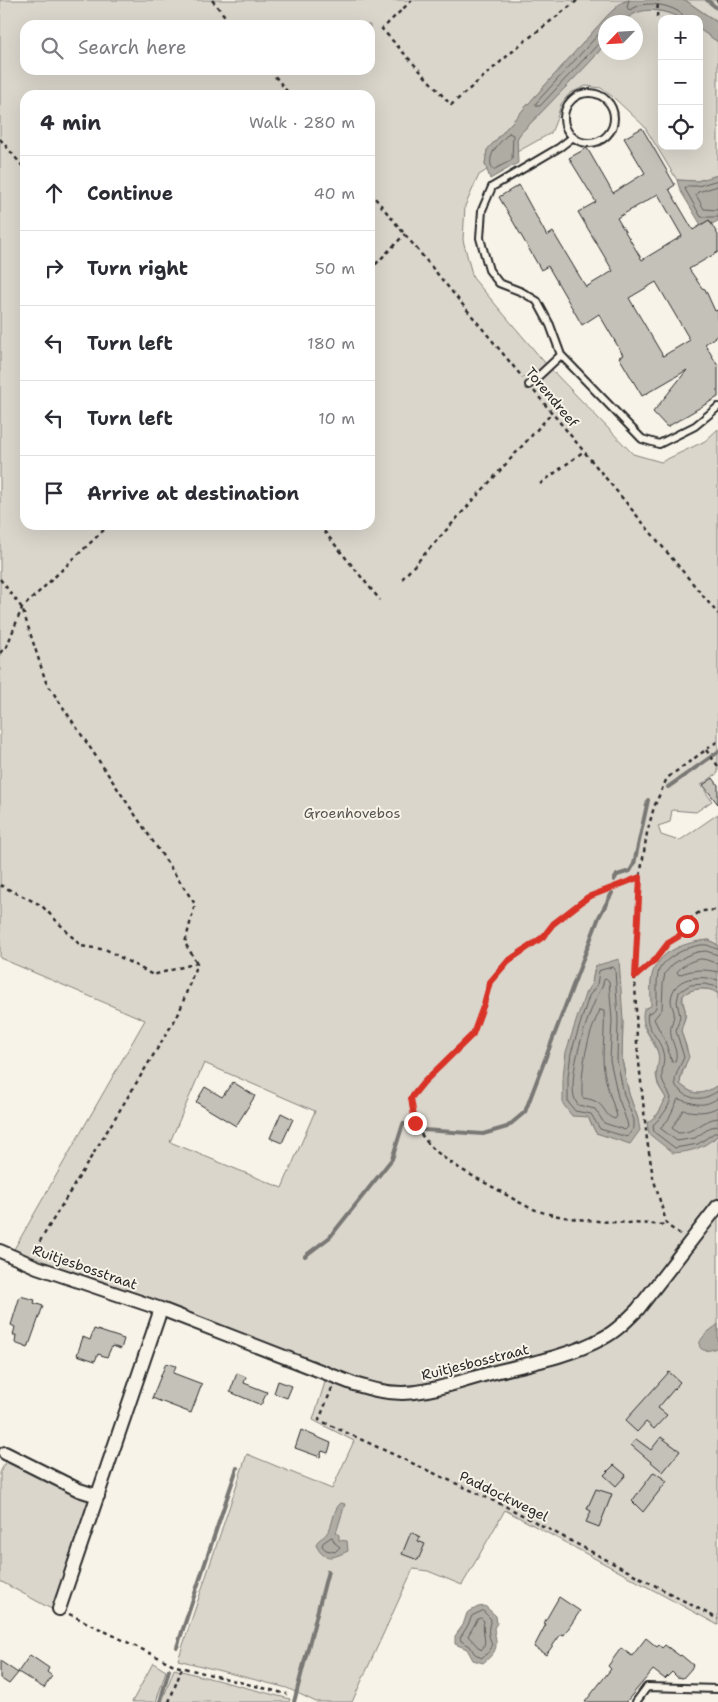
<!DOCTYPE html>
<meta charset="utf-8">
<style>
:root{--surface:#fff;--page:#f7f7f7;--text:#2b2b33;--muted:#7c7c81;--line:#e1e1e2}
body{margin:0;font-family:"Shantell Sans",sans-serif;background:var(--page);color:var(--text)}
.controls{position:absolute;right:15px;top:15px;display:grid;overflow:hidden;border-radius:10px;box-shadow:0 5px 20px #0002}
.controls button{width:45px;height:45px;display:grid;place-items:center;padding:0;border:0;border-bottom:1px solid var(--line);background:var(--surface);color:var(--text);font:25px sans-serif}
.compass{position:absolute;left:598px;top:15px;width:45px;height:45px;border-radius:50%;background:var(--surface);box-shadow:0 5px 20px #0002;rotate:245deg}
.stop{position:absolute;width:15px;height:15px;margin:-11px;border:4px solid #d93025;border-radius:50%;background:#fff}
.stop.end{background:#d93025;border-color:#fff;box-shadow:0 1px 5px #0008}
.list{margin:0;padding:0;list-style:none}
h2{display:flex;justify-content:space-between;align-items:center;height:65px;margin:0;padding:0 20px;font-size:21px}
h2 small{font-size:16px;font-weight:400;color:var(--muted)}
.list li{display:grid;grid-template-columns:32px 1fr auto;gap:15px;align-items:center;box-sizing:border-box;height:75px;padding:0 20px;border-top:1px solid var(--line)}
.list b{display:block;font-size:19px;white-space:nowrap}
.list em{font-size:16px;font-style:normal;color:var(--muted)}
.icon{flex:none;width:28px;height:28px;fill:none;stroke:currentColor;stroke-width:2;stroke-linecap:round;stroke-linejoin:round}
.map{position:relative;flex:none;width:718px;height:1702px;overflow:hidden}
.search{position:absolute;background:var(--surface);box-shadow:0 5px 20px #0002;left:20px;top:20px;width:355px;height:55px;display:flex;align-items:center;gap:12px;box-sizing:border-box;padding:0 18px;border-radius:15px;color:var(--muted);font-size:19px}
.panel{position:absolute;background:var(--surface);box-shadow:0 5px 20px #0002;left:20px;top:90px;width:355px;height:440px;border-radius:15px}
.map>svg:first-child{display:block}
</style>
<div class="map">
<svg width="718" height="1702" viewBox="0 0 718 1702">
<rect width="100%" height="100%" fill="#f7f3e8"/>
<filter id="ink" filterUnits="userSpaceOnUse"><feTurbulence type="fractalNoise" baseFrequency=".02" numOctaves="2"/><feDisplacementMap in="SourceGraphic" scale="10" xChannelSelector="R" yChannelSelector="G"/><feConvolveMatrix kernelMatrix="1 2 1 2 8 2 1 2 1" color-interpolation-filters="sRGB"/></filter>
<g filter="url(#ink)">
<!-- green -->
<path fill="#dad6cc" stroke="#82807c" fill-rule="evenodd" d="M0 0H629L621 3 608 15 487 150 485 164 487 170 479 175 465 206 463 240 473 278 546 364 633 454 661 462 705 441 718 429V773L701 785 712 801 696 812 672 810 670 822 658 826 661 835 679 841 718 814V945L709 940C682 945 655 950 651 983 651 990 653 999 651 1007 650 1012 646 1019 643 1025L658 1052 660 1062 656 1075 658 1085 666 1098 658 1114 652 1119 713 1140 718 1135V1625L505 1510 462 1585 428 1571 413 1569 352 1702H316L287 1688 178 1660 247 1454 332 1489 354 1441 313 1420 326 1379 13 1251 145 1020 0 958ZM25 25H370V70H25ZM25 95H370V525H25ZM595 966 623 1020 622 1059 629 1094 638 1119 612 1137 596 1133 588 1117 585 994 592 983ZM204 1063 315 1111 282 1188 170 1142Z
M685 0H718V23L716 21Z
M643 10C657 10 669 12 681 19H662V146H699V29L718 42V175L697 181 677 180 644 126 613 97 601 88 586 86 570 93 561 104 557 118 551 133 517 152V139L520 134 591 61 605 44 606 52H636V22H623L630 15Z
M704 989 714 990 718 994V1085C702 1095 696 1097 680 1084 681 1072 689 1062 687 1049 686 1044 683 1039 682 1034 680 1027 683 1024 685 1018 687 1011 682 1004 683 995 689 989 697 989 704 989Z
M7 1458 94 1500 55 1611 0 1581V1473Z
M153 1663 166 1671 156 1702H132Z
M174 1669 290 1699 289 1702H162Z"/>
<!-- water -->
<path fill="#afaca4" stroke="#7a7874" d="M629 0H685L718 23V42L699 29V19C694 19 688 20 683 19 679 18 676 15 672 14 654 8 637 8 623 22H606L605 44 591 61 520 134 517 139 518 163 490 179 485 164 487 150 608 15 621 3Z
M718 175V221L712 224 709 220 701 225 680 190 677 180 697 181Z
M709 940 718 945V994C709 986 692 988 683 995L682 1002 685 1009V1017L681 1031 689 1057 681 1074 680 1084C695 1097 702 1095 718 1085V1135C704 1148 691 1152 673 1153L649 1134 647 1123 658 1114 666 1098C662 1091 657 1085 657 1076 656 1068 660 1062 658 1053 654 1037 639 1027 644 1009L651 1006C651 994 649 978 655 967 664 949 691 941 709 940Z
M619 959 623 1020 622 1060 629 1094 638 1119 640 1130 630 1144 596 1133 588 1117 572 1116 563 1104V1076L566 1052 585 994 592 983 595 966Z
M718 1324V1347C704 1355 692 1348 705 1335 708 1331 714 1328 718 1324Z
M341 1503 345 1504 336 1533 339 1535V1540L347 1541 348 1551C335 1557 324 1563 316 1545 318 1538 323 1539 327 1533 334 1525 332 1510 341 1503Z
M485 1606 496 1616 497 1623 494 1628C497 1647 499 1650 483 1663L473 1660 467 1649 455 1644V1636L463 1625 467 1613 478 1607Z"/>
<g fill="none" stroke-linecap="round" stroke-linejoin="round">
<!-- shore -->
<path stroke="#605f5b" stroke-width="1" d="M629 0 627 7 629 10C633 9 637 6 641 5 653 2 672 6 682 14L683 19
M606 26 536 103V106H540L600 42 606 41
M509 133 513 135 512 160 493 170C485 155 499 144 509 133Z
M718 180 698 186H687L685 189 701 217H718
M718 186 698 192 696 195 704 209 718 210
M718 949C714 949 711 946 707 945 693 943 665 957 659 970 655 980 659 1004 655 1009 654 1011 650 1013 648 1013 644 1026 658 1037 662 1049 666 1061 662 1065 662 1076 662 1085 668 1090 671 1098 668 1110 662 1116 653 1125L654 1132 675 1148 698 1144 714 1133 718 1132
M718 955 706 951 697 952 686 956 673 964 665 973 663 984 662 1009 654 1019 665 1041 672 1062 675 1061C679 1052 672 1044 671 1035 669 1026 675 1019 674 1012 673 1008 671 1005 671 1000 673 976 699 975 718 980
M718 963C712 963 707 959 702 959 693 959 681 966 677 972L679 975C692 969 705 969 718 972
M613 967 615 969 618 1020 617 1060 624 1095 634 1120V1128L627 1137 600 1129 591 1114 575 1111 568 1102V1077L571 1053 589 996 597 985 599 971Z
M607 979 609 981 612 1020 610 1060 618 1097 627 1122 628 1127 625 1130 604 1123 595 1109 578 1105C563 1088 586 1020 595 1001 598 993 603 988 604 980Z
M718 987 705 984 690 985 679 992 677 1002 680 1016 676 1031 684 1057C681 1065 675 1073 675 1083 676 1087 678 1089 682 1092 694 1102 706 1099 718 1091
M600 1010 604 1011C605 1027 603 1043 603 1058 603 1077 611 1098 617 1116L615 1119C601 1115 608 1101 583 1098L582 1096C581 1067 587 1036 600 1010Z
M718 1098C702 1109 694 1103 678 1099L668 1120 660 1128 677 1141 695 1138 711 1127 718 1126
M718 1107C706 1114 695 1112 683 1110L672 1128 678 1133C694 1134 703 1119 718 1118
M332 1537 335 1543 340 1547 335 1552 326 1550 322 1546 323 1543Z
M483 1611 491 1619C491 1622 489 1624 489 1627 486 1642 501 1645 481 1658L474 1653 470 1646 461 1641 460 1638 467 1627 472 1616Z
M481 1618 484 1621C481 1631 489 1644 481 1650L468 1636 477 1620Z"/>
<!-- stream -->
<path stroke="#7a7874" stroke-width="4" d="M707 0 718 9
M668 787 718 752
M614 880 617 875 630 871 634 864 648 800
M423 1130 483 1134 507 1127 525 1112 599 917 612 893
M305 1256 330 1237 392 1159 403 1124H409L415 1127
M177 1647 237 1468
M160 1702 169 1670
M294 1702 328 1571"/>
</g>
<!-- building -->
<path fill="#c4c1b9" stroke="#2b2b2b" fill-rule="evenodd" d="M642 128 675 185 669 189 693 230 709 220 718 235V252L689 269 702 288 705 289 715 311 718 310V335L705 344 718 366V397L667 427 653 412 687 370 642 396 619 357 623 355 599 314 582 325 548 266 541 270 499 197 519 185 547 236 553 232 586 287 613 271 578 212 596 202 569 158 587 148 613 193 645 173 624 138ZM658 194 682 236 642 260 617 218ZM656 282 690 340 663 356 629 298Z
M713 778 718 785V804L703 785Z
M233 1082 255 1096 236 1126 196 1102 205 1087 222 1097Z
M281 1113 293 1119 282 1143 270 1138Z
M20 1296 35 1300 34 1303 43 1306 28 1348 15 1343 16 1335H13L15 1327 11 1325Z
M94 1329 124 1339 121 1349 112 1346 107 1357 98 1354 95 1361 77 1355 83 1337 90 1340Z
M166 1363 176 1366 173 1373 202 1384 191 1413 152 1398Z
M669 1372 680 1382 658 1408 667 1415 654 1429 646 1422 637 1432 625 1421Z
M237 1373 246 1377 244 1383 267 1392 261 1405 230 1392Z
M278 1381 292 1386 287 1398 274 1393Z
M301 1430 331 1443 328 1453 322 1451 320 1457 295 1448Z
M661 1437 680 1451 663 1472 631 1445 636 1439 651 1450Z
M614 1465 626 1475 616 1486 604 1475Z
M654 1472 667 1481 643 1512 632 1501Z
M596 1489 612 1494 599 1527 586 1522 591 1511 587 1509Z
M411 1532 420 1537 418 1541 425 1544 418 1560 402 1554Z
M559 1597 580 1611 564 1635 561 1634 546 1655 534 1647 546 1624 544 1623Z
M646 1638 657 1647 659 1645 662 1648 665 1645 680 1656 681 1655 693 1665 691 1669 683 1678 677 1677 672 1672 665 1679 653 1670 626 1702H585L611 1669 608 1666 621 1648 632 1656Z
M30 1655 49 1668 47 1672 52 1676 44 1688 18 1672Z
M0 1661 18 1673 9 1684 0 1678Z"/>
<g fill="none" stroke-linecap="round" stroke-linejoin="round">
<!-- service casing -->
<g stroke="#2b2b2b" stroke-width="10">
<path id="service" d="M564 118a25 25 0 1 1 50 0a25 25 0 1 1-50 0Z
M573 137 560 147 492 187 482 210 480 238 489 270 499 283 522 292 537 301 550 325 561 355 642 439 659 444 695 426 718 407
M529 385 561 355
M636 1702 647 1687 718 1689"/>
</g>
<!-- minor casing -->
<g stroke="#2b2b2b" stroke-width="16">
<path id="minor" d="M0 1251 37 1267 161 1309 354 1384C371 1389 385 1393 402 1393 434 1392 464 1380 495 1372 531 1363 570 1356 603 1338 617 1331 628 1319 638 1309L718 1206
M5 1453 79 1490 98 1496
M59 1609 161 1309"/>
</g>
<!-- path -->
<path stroke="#2b2b2b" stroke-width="2.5" stroke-dasharray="4 4" stroke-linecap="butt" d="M212 0 232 25
M412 0 382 29 451 105 521 44 578 0
M716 0 718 1
M657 17 658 0
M270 70 290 95
M0 139 25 169
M370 192 523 378
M370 270 405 234
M534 391 718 614
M540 484 584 451
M319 525 380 600
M0 579 22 608 46 682 195 904 185 943 197 963
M402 579 552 413
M0 653 7 646 22 608 109 525
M706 750 718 766
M640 877 588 897 553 924 543 937 508 961 490 982 484 1004 473 1034 424 1082 411 1098C412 1111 414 1123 421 1134 438 1160 472 1175 498 1190 514 1199 530 1210 549 1214 588 1223 628 1222 667 1225
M0 885 41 905 81 946 107 950 153 975 197 963 179 1013 37 1246 46 1253 43 1256
M635 977 655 960 669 943 678 937 691 918 701 911 718 910
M680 1234 667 1225 653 1177 647 1140 637 1043 635 977 640 877 647 833 654 807 667 778 718 741
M332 1388 319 1420 507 1507 718 1619
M69 1614 176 1666 287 1694
M169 1702 182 1668"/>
<!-- service -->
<use href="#service" stroke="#f7f3e8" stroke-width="6"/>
<!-- minor -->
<use href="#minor" stroke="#f7f3e8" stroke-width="12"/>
</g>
</g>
<g fill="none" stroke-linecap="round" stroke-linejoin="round" filter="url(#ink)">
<!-- route -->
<path stroke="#d93025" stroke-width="6" d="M415 1123 411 1098 424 1082 473 1034 484 1004 490 982 508 961 543 937 553 924 588 897 640 877 635 977 655 960 668 943 678 937 687 926"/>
</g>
<g text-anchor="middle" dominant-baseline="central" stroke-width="4" stroke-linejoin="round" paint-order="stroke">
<!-- street labels -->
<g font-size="14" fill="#2b2b2b" stroke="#f7f3e8">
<text transform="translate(552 397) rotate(50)">Torendreef</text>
<text transform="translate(85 1267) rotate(19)">Ruitjesbosstraat</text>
<text transform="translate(475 1362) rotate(-14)">Ruitjesbosstraat</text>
<text transform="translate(504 1496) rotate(26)">Paddockwegel</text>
</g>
<!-- park labels -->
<g font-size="14" fill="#575653" stroke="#f7f3e8">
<text x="352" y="813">Groenhovebos</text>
</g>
</g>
</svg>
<div class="controls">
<button>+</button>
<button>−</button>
<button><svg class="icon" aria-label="locate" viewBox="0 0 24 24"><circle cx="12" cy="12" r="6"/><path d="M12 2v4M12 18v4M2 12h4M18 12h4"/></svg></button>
</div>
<svg class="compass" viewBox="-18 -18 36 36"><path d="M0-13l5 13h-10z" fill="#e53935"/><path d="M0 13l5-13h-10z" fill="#7c7c81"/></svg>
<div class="stop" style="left:687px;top:926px"></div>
<div class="stop end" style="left:415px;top:1123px"></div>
<div class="search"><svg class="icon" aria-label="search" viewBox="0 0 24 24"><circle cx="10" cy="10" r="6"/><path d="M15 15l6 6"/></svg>Search here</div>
<section class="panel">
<h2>4 min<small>Walk · 280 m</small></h2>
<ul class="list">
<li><svg class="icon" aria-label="ahead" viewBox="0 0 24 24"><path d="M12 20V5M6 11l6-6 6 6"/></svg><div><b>Continue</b></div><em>40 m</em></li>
<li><svg class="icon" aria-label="right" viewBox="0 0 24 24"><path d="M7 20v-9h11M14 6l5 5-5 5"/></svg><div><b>Turn right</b></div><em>50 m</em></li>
<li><svg class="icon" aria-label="left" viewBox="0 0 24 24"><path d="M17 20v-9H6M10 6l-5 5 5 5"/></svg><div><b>Turn left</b></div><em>180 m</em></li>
<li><svg class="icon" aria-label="left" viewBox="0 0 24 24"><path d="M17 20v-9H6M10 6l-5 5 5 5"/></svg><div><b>Turn left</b></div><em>10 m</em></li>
<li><svg class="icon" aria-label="arrive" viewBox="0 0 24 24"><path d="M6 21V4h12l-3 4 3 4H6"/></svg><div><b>Arrive at destination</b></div></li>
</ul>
</section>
</div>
